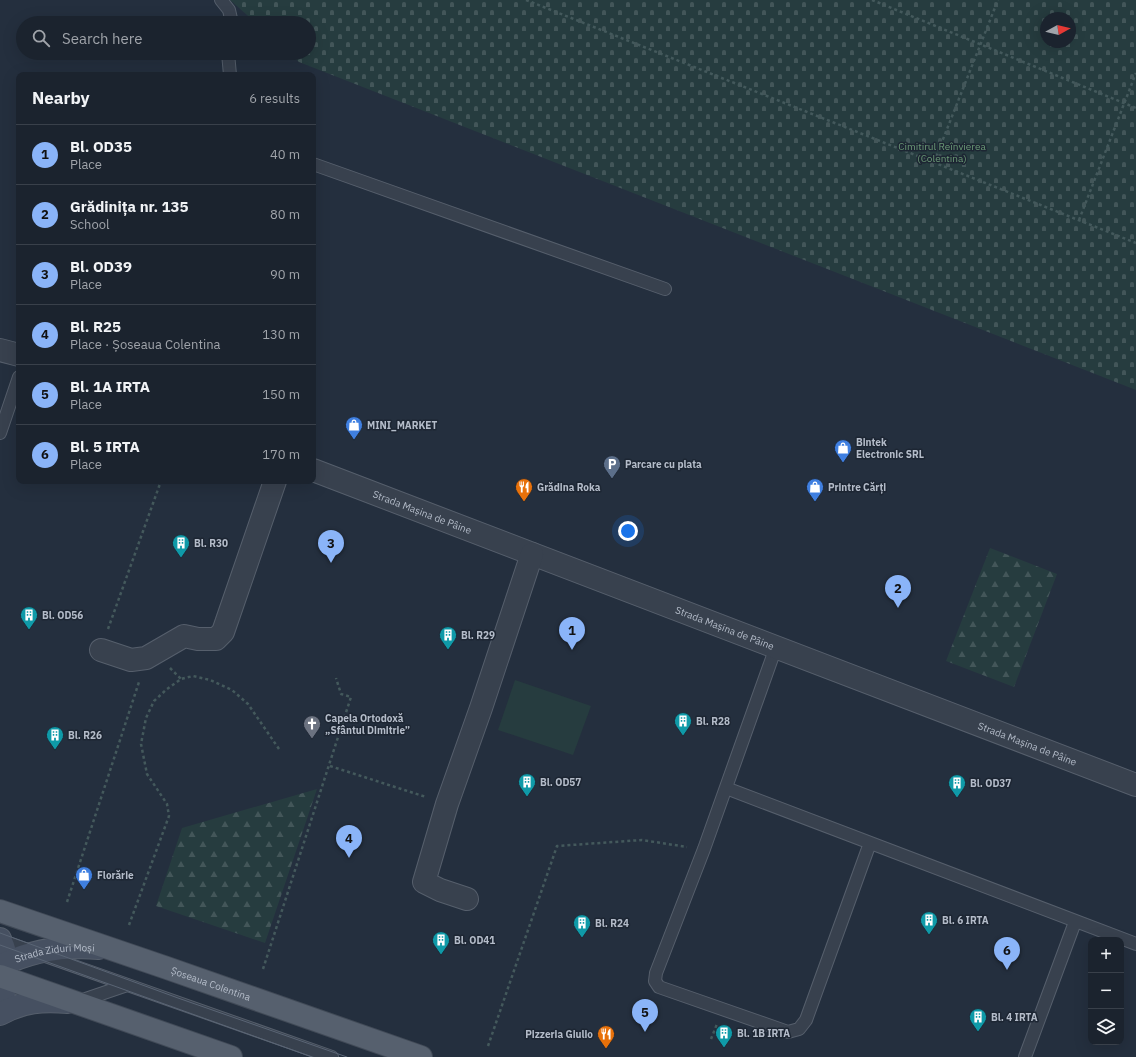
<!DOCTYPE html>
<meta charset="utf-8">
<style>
:root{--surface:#1b232e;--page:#282f3a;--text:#f1f3f6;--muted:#a0a4aa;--line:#39404a;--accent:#8ab4f8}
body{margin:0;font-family:"IBM Plex Sans",sans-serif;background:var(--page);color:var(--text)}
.controls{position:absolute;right:12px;bottom:12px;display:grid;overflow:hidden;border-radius:8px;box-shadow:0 4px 16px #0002}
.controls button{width:36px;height:36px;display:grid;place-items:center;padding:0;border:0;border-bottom:1px solid var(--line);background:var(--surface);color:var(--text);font:20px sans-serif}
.compass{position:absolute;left:1040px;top:12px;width:36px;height:36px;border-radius:50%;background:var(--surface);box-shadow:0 4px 16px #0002;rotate:82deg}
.you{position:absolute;left:628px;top:531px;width:14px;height:14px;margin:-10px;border:3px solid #fff;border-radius:50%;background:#1a73e8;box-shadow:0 0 0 6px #1a73e833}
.badge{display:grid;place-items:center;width:26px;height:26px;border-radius:50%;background:var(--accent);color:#111;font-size:13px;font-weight:700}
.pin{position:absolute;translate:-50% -33px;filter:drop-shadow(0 1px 2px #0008)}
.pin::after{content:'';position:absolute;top:21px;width:14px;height:12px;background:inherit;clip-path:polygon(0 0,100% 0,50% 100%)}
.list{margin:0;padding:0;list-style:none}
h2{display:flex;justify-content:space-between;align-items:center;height:52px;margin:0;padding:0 16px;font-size:17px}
h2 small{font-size:13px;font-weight:400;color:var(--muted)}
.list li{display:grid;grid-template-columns:26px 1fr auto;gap:12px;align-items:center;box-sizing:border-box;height:60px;padding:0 16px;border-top:1px solid var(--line)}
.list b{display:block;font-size:15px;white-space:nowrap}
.list p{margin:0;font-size:13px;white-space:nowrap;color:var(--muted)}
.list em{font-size:13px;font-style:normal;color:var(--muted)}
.icon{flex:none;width:22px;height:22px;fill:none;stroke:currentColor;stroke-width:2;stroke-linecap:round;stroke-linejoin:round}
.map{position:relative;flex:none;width:1136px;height:1057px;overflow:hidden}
.search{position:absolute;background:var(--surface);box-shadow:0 4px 16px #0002;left:16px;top:16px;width:300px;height:44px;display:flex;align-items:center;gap:10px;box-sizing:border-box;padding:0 14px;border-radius:22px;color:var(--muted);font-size:15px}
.panel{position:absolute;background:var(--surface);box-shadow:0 4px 16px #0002;left:16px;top:72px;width:300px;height:412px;border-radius:8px}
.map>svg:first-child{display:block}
</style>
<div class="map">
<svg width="1136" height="1057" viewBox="0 0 1136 1057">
<defs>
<pattern id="forest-firs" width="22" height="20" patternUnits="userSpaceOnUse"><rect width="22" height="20" fill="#263c3f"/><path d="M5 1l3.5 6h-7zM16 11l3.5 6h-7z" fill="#435659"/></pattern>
<pattern id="cemetery-stones" width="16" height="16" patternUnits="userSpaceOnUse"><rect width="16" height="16" fill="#263c3f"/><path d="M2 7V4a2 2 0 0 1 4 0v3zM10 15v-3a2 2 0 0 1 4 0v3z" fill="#435659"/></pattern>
</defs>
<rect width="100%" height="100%" fill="#242f3e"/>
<!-- green -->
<path fill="#263c3f" d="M515 680 591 706 573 755 498 730Z"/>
<!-- forest -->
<path fill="url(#forest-firs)" d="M990 548 1057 574 1014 687 946 661Z
M317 789 265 943 156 906 182 828Z"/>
<!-- cemetery -->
<path fill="url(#cemetery-stones)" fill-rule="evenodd" d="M230 0H1136V390L299 62 289 53H309V23H256ZM1046 18H1070V42H1046Z"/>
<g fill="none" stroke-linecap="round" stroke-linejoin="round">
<!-- service casing -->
<g stroke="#565f6c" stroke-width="14">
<path id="service" d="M221 0 229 10 232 23
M228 53 230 75
M313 164 665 289
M0 433 19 377
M776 647 704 849 656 973 655 981 659 987 788 1032 799 1029 806 1020 870 843
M726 788 1136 944
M0 940 332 1057
M77 1002 127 985
M1025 1057 1075 922"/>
</g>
<!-- minor casing -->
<g stroke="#565f6c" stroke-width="24">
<g id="minor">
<path d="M0 350 19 355"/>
<path id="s1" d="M313 470 1136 785"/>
<path d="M101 650 131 660 146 658 184 636 198 639H216L223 632 275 481"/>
<path d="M467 899 440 890 424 882 447 804 481 708 532 554"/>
</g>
</g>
<!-- secondary casing -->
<g stroke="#565f6c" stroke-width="24">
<g id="secondary">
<path d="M0 939C11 960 8 984 0 1005"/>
<path id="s2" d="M0 966C32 950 63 945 99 948"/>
<path d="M0 1014C24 1001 42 1000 68 1002"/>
</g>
</g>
<!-- primary casing -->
<g stroke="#414a57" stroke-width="24">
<g id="primary">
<path id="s3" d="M0 911 167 968 421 1057"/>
<path d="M0 976 231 1057"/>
</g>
</g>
<!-- path -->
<path stroke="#44595c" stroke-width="2.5" stroke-dasharray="3 3" stroke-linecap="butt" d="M526 0 1136 243
M872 0 1136 108
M934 162 998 0
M1079 220 1136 73
M108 629 161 481
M170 668 181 679
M330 766 426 797
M67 902 139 682
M129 925 169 816 167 804 147 774 141 744 146 718 154 701 167 689 181 679 193 676 210 680 232 690 248 704 279 749
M263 969 351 697 341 694 336 678
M711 1039 717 1024
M488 1046 557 846 642 840 687 847"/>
<!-- service -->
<use href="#service" stroke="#38414e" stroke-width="12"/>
<!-- minor -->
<use href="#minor" stroke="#38414e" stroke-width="22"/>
<!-- secondary -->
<use href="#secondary" stroke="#465061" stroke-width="22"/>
<!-- primary -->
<use href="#primary" stroke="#56606e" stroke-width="22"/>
<!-- tram -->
<path stroke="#5a6575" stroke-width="1" d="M0 933 178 998 347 1057
M0 945 312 1057"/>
</g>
<!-- icons -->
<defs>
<g id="shop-pin" transform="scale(0.9)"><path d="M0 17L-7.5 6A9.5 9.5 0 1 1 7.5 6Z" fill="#3f7fe0" stroke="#1d2633"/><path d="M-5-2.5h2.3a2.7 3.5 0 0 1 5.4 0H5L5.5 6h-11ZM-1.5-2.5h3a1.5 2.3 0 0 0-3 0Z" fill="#fff"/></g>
<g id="parking-pin" transform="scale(0.9)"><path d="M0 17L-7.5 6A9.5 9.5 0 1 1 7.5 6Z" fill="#5c6f8a" stroke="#1d2633"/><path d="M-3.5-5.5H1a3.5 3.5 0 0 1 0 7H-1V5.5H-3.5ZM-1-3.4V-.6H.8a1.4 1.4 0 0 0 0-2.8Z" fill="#fff"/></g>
<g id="restaurant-pin" transform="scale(0.9)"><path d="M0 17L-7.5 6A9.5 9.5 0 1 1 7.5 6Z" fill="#e8710a" stroke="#1d2633"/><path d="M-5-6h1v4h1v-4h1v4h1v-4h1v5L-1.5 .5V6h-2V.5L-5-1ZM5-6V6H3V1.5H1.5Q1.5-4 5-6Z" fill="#fff"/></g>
<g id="building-pin" transform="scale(0.9)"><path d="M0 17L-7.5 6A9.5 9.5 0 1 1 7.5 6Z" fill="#0f9aa8" stroke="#1d2633"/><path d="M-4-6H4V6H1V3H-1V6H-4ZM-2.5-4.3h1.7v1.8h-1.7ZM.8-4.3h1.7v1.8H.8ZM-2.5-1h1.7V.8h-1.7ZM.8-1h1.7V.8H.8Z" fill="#fff"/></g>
<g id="church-pin" transform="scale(0.9)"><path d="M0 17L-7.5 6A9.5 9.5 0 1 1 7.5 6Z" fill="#6b7280" stroke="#1d2633"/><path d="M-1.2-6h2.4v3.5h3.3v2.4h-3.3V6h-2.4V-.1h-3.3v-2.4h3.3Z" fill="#fff"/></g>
</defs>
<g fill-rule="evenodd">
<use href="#shop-pin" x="354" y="425"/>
<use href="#shop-pin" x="843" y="448"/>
<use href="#parking-pin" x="612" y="464"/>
<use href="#restaurant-pin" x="524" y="487"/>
<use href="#shop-pin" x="815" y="487"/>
<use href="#building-pin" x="181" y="543"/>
<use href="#building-pin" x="29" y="615"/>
<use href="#building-pin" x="448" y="635"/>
<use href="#building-pin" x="683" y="721"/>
<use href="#church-pin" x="312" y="724"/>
<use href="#building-pin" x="55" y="735"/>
<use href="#building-pin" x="527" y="782"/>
<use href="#building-pin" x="957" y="783"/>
<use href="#shop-pin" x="84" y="875"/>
<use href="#building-pin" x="929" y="920"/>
<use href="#building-pin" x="582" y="923"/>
<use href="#building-pin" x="441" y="940"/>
<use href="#building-pin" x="978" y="1017"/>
<use href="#building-pin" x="724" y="1033"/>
<use href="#restaurant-pin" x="606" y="1034"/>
</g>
<g text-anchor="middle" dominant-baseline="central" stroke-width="3" stroke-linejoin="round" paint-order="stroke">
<!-- park labels -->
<g font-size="10" fill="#6b9a76" stroke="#1d2633">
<text x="942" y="146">Cimitirul Reînvierea<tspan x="942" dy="12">(Colentina)</tspan></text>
</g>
<!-- poi labels -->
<g font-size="10" font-weight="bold" fill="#b4bcc9" stroke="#1d2633" text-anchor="start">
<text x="367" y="425">MINI_MARKET</text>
<text x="856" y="442">Bintek<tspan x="856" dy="12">Electronic SRL</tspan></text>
<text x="625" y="464">Parcare cu plata</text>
<text x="537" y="487">Grădina Roka</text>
<text x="828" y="487">Printre Cărți</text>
<text x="194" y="543">Bl. R30</text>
<text x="42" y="615">Bl. OD56</text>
<text x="461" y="635">Bl. R29</text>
<text x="325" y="718">Capela Ortodoxă<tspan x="325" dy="12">„Sfântul Dimitrie”</tspan></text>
<text x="696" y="721">Bl. R28</text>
<text x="68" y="735">Bl. R26</text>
<text x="540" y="782">Bl. OD57</text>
<text x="970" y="783">Bl. OD37</text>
<text x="97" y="875">Florărie</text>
<text x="942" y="920">Bl. 6 IRTA</text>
<text x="595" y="923">Bl. R24</text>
<text x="454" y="940">Bl. OD41</text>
<text x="991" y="1017">Bl. 4 IRTA</text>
<text x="737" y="1033">Bl. 1B IRTA</text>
<text x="593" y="1034" text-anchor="end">Pizzeria Giulio</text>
</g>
<!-- street labels -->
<g font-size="10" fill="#b4bcc9" stroke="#1d2633">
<text stroke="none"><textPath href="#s1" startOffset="117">Strada Mașina de Pâine</textPath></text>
<text stroke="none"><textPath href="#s1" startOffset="441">Strada Mașina de Pâine</textPath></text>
<text stroke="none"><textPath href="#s1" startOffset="765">Strada Mașina de Pâine</textPath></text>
<text stroke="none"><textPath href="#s2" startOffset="57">Strada Ziduri Moși</textPath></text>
<text stroke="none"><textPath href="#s3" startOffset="223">Șoseaua Colentina</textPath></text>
</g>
</g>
</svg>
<div class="controls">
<button>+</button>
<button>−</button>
<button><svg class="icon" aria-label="layers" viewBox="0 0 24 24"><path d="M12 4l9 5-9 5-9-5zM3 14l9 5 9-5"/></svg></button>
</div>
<svg class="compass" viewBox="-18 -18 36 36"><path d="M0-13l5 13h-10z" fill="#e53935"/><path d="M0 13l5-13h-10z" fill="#a0a4aa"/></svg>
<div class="you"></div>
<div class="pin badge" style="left:572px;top:650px">1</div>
<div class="pin badge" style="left:898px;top:608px">2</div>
<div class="pin badge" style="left:331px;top:563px">3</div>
<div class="pin badge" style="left:349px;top:858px">4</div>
<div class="pin badge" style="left:645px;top:1032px">5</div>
<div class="pin badge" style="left:1007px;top:970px">6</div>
<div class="search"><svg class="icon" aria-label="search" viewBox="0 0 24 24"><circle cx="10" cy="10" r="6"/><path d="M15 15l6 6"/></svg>Search here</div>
<section class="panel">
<h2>Nearby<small>6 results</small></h2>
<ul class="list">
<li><span class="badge">1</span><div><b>Bl. OD35</b><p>Place</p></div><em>40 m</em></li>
<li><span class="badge">2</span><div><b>Grădinița nr. 135</b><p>School</p></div><em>80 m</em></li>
<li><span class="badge">3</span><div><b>Bl. OD39</b><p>Place</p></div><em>90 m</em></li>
<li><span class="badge">4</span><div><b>Bl. R25</b><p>Place · Șoseaua Colentina</p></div><em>130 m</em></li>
<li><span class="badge">5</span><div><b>Bl. 1A IRTA</b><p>Place</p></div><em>150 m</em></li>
<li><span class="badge">6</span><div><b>Bl. 5 IRTA</b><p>Place</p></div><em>170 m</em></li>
</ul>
</section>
</div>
